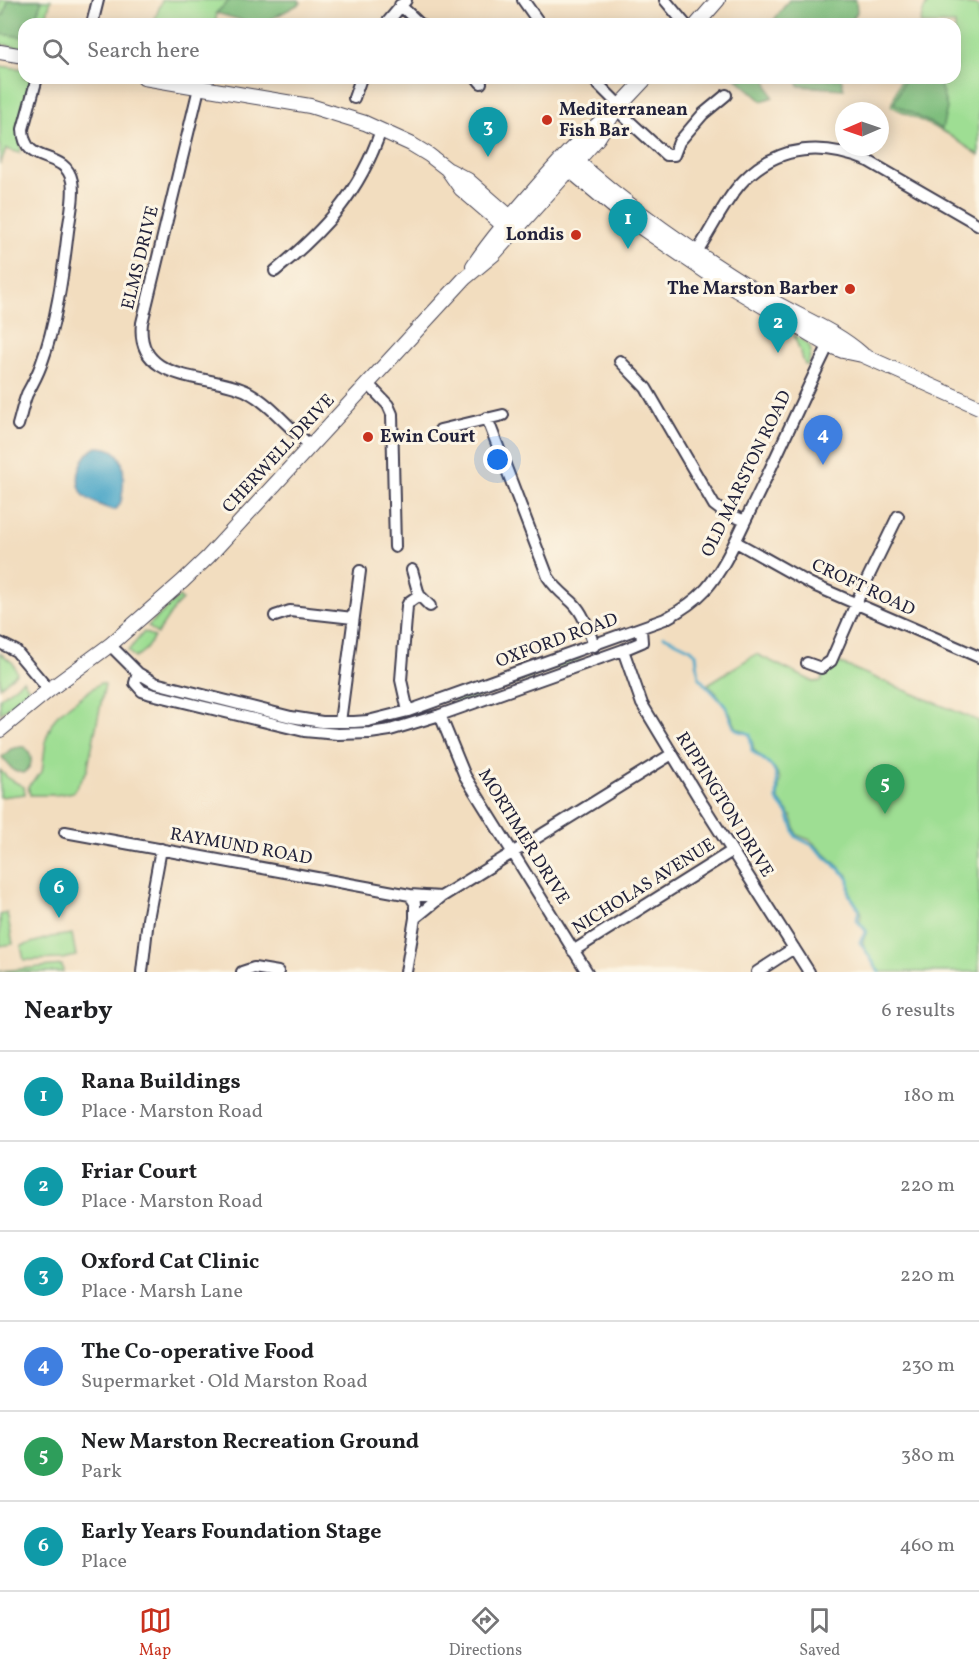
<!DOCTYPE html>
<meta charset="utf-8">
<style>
:root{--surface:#fff;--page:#f6f6f6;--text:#202124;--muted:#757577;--line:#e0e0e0;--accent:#c8321e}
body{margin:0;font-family:Vollkorn,serif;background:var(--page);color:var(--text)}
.compass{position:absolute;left:835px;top:102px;width:54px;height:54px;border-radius:50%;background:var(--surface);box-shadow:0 3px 15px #0003;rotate:268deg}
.you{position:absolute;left:498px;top:460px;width:21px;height:21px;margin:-15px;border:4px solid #fff;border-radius:50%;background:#1a73e8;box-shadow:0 0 0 9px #1a73e833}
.badge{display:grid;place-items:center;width:39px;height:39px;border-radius:50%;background:var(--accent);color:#fff;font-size:20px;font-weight:700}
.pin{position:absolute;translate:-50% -50px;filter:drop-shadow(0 2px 3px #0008)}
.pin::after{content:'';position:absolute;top:32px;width:21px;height:18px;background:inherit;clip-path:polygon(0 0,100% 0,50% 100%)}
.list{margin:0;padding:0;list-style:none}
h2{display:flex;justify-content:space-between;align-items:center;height:78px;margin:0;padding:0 24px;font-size:26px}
h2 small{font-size:20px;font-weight:400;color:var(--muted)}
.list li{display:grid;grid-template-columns:39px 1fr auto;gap:18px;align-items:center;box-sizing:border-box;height:90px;padding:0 24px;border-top:2px solid var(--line)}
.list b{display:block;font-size:22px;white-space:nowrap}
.list p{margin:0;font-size:20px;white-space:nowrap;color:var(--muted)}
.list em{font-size:20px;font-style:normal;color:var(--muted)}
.icon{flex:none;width:33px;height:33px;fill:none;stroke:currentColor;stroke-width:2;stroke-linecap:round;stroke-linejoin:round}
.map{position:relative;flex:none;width:979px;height:972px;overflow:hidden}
.search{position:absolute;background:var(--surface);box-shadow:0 3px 15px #0003;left:18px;right:18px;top:18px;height:66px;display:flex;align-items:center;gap:15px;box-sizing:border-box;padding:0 21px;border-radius:18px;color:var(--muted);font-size:22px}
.sheet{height:618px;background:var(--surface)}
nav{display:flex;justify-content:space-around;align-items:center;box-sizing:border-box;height:84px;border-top:2px solid var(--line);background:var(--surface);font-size:16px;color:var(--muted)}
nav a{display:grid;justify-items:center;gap:3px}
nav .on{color:var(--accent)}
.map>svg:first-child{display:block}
</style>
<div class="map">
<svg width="979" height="972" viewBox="0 0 979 972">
<rect width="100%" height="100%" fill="#fcf5e5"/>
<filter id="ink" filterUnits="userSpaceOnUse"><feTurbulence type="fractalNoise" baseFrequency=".0167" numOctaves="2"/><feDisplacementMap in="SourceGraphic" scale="12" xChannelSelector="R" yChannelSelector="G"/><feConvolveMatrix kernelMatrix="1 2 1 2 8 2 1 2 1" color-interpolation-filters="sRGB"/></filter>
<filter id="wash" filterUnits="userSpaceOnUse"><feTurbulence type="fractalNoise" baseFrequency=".008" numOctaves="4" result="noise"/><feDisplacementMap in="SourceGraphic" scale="24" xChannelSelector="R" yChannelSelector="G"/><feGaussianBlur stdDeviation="1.35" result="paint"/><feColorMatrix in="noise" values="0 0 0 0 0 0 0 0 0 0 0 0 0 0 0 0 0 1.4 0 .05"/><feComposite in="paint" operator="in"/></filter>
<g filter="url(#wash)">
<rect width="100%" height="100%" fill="#f2ddbf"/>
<!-- green -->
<path fill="#9ede93" stroke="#608067" stroke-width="1.5" d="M0 0H51L44 24H24V48L0 44Z
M162 0H230L217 13 215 24H171L154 22Z
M930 0 979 6V155L946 133 891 106 901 78H955V24H920L924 9Z
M0 66 24 69V78L32 79 20 153 6 149 0 164Z
M794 335 809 345 811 351 808 365H805Z
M179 597 182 600 175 607 157 634 148 626Z
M144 632 154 637 146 649 135 658 128 651Z
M0 653 13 663 17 673 0 687Z
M756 654 814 682 822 681V673L835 659 842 664 979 721V972H879L864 947 863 941 867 931 860 923 861 911 851 896 848 875 810 840 797 835 792 817 779 800 778 795 780 779 775 769 754 750C749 729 754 737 736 727 730 710 720 696 708 684Z
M578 656 580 660 455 706 453 700Z
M23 680 29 689 0 714V698Z
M100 683 105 684 87 771 73 792 56 795H30L28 786 42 772 46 739 52 723 58 714Z
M0 770 8 778 24 787 25 794 0 797Z
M7 913 13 944 0 946V915Z
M72 934 76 956 62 959 24 960 21 946 51 937Z
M62 965 63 972H0V971Z"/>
<!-- forest -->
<path fill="#7ebd7d" stroke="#50705c" stroke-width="1.5" d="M8 0H42L33 24H24V37L0 34V15H4Z
M230 0H299L301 3 262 24H255L216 13Z
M789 0H856L857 12 850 24H771Z
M736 78H765L773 97 762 101Z
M796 78H841L844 89 799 86Z
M905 78H938L947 108 942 129 894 104Z
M19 747H25C33 756 34 766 23 773L14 771 2 757 11 749Z"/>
<!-- water -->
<path fill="#48a6c7" stroke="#356481" stroke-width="1.5" d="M97 447C124 447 125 467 123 488 122 496 122 505 115 510 107 509 86 500 82 493 73 477 82 454 97 447Z"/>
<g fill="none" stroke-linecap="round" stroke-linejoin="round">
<!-- stream -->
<path stroke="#48a6c7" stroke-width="3" d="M664 636 691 649 696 654 699 678 725 705 734 727 739 731 750 734 752 751C777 769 778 769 777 800L788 814 796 837 812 845 845 874 849 880V894L859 909 857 920 866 931 860 942 879 972"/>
</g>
</g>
<g filter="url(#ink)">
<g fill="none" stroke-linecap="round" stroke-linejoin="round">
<!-- minor casing -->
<g stroke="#413e4f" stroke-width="14">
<path id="minor" d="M523 0 540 24
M665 0 685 24
M400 5 420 24
M92 24 98 0
M386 24 406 0
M477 78 481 83
M592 78 620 106
M199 88 142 323C135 385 211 373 248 392 272 405 290 430 311 446
M354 98 361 78
M616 109 666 155H674L679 142 703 114 726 95
M696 253C711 231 726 198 744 180 779 144 825 143 868 161L979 225
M275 271C325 230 360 192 381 130
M620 361 646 388 714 505 722 511 745 521
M368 384 388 405 392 414 395 547
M487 418 548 577C555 588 563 594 572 602 584 613 589 631 594 646
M18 425C21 415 23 404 27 394 32 385 37 376 41 365 56 325 63 274 68 231 70 215 75 196 72 181 65 148 24 168 23 129L37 78
M440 430 503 415
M736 542 811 584 979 657
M412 570 419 595 430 606
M275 616 290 611 353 618
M0 643 16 651 49 690
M110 645 138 673 155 683 291 717 322 722H354L368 721 408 711 665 619C680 611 694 602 706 589 725 567 736 539 749 513 778 455 803 396 832 338
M623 650 642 704 703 805 809 972
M807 663 821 668 831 661 862 590 898 516
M138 673 135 683 142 691 151 694 304 731 338 734 370 733 390 730 440 715 623 650 642 642 641 629
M408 711 401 680 407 606 409 602 419 595
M440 715 465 776 587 972
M340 722 360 571
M65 832 410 895 441 897 672 754
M410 895 415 903V918
M573 951 732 851
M142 972 148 919 161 849
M242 972 254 968 278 972
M406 972 415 918 441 897
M757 972 794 948"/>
</g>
<!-- major casing -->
<g stroke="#413e4f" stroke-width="16">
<path id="major" d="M697 24 718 0
M0 52 24 56
M144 78 310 106 365 123 411 144 429 155 447 169 461 189 512 233
M568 153C628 208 695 253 764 296 796 316 834 329 862 354
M560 162 627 218 709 274 828 345 843 351 862 355 979 407
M449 170 468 180 516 222
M473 266C491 239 512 215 533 191 557 164 580 137 608 116
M0 730 49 690 110 645 183 581 208 557 465 278 494 254 598 138 615 111 646 78"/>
</g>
<!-- minor -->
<use href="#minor" stroke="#fff" stroke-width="10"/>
<!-- major -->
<use href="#major" stroke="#fff" stroke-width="14"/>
</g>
</g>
<!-- markers -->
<g fill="#c8321e" stroke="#fcf5e5" stroke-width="2">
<circle cx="547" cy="120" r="6"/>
<circle cx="576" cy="235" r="6"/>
<circle cx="850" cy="289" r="6"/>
<circle cx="368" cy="437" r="6"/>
</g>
<g text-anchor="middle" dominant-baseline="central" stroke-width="6" stroke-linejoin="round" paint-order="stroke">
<!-- poi labels -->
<g font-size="18" font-weight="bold" fill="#22223b" stroke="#fcf5e5" text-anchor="start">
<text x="559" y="110">Mediterranean<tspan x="559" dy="21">Fish Bar</tspan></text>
<text x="564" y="235" text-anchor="end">Londis</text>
<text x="838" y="289" text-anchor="end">The Marston Barber</text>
<text x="380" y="437">Ewin Court</text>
</g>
<!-- street labels -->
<g font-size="18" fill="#22223b" stroke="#fcf5e5">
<text transform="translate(141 258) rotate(-76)">ELMS DRIVE</text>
<text transform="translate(279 454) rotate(-47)">CHERWELL DRIVE</text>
<text transform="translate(747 474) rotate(-64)">OLD MARSTON ROAD</text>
<text transform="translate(863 588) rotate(25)">CROFT ROAD</text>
<text transform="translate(557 641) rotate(-20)">OXFORD ROAD</text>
<text transform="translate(724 805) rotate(58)">RIPPINGTON DRIVE</text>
<text transform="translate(523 837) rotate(58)">MORTIMER DRIVE</text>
<text transform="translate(241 847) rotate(10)">RAYMUND ROAD</text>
<text transform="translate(644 887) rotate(-32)">NICHOLAS AVENUE</text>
</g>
</g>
</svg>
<svg class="compass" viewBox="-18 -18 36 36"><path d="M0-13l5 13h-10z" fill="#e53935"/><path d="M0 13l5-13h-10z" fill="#757577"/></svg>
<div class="you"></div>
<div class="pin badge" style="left:628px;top:249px;background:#0f9aa8">1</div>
<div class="pin badge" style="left:778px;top:353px;background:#0f9aa8">2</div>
<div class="pin badge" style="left:488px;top:157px;background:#0f9aa8">3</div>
<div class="pin badge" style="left:823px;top:465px;background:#3f7fe0">4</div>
<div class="pin badge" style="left:885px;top:814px;background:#2e9e5b">5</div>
<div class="pin badge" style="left:59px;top:918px;background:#0f9aa8">6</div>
<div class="search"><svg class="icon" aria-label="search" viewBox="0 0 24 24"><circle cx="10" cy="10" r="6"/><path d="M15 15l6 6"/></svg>Search here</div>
</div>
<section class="sheet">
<h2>Nearby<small>6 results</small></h2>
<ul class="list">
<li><span class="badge" style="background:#0f9aa8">1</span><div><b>Rana Buildings</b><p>Place · Marston Road</p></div><em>180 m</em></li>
<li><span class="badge" style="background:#0f9aa8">2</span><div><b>Friar Court</b><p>Place · Marston Road</p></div><em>220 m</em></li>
<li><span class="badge" style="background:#0f9aa8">3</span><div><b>Oxford Cat Clinic</b><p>Place · Marsh Lane</p></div><em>220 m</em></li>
<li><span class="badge" style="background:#3f7fe0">4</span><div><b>The Co-operative Food</b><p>Supermarket · Old Marston Road</p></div><em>230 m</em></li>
<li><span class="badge" style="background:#2e9e5b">5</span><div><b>New Marston Recreation Ground</b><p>Park</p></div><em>380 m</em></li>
<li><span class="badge" style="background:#0f9aa8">6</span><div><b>Early Years Foundation Stage</b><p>Place</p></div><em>460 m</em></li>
</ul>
</section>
<nav>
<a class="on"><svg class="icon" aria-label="map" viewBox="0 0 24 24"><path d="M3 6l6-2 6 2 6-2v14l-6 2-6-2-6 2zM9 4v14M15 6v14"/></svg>Map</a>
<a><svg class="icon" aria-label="directions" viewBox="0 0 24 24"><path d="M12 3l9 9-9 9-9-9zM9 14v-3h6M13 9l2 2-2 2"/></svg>Directions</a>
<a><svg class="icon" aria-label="saved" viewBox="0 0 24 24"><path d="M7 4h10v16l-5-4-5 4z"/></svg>Saved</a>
</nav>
